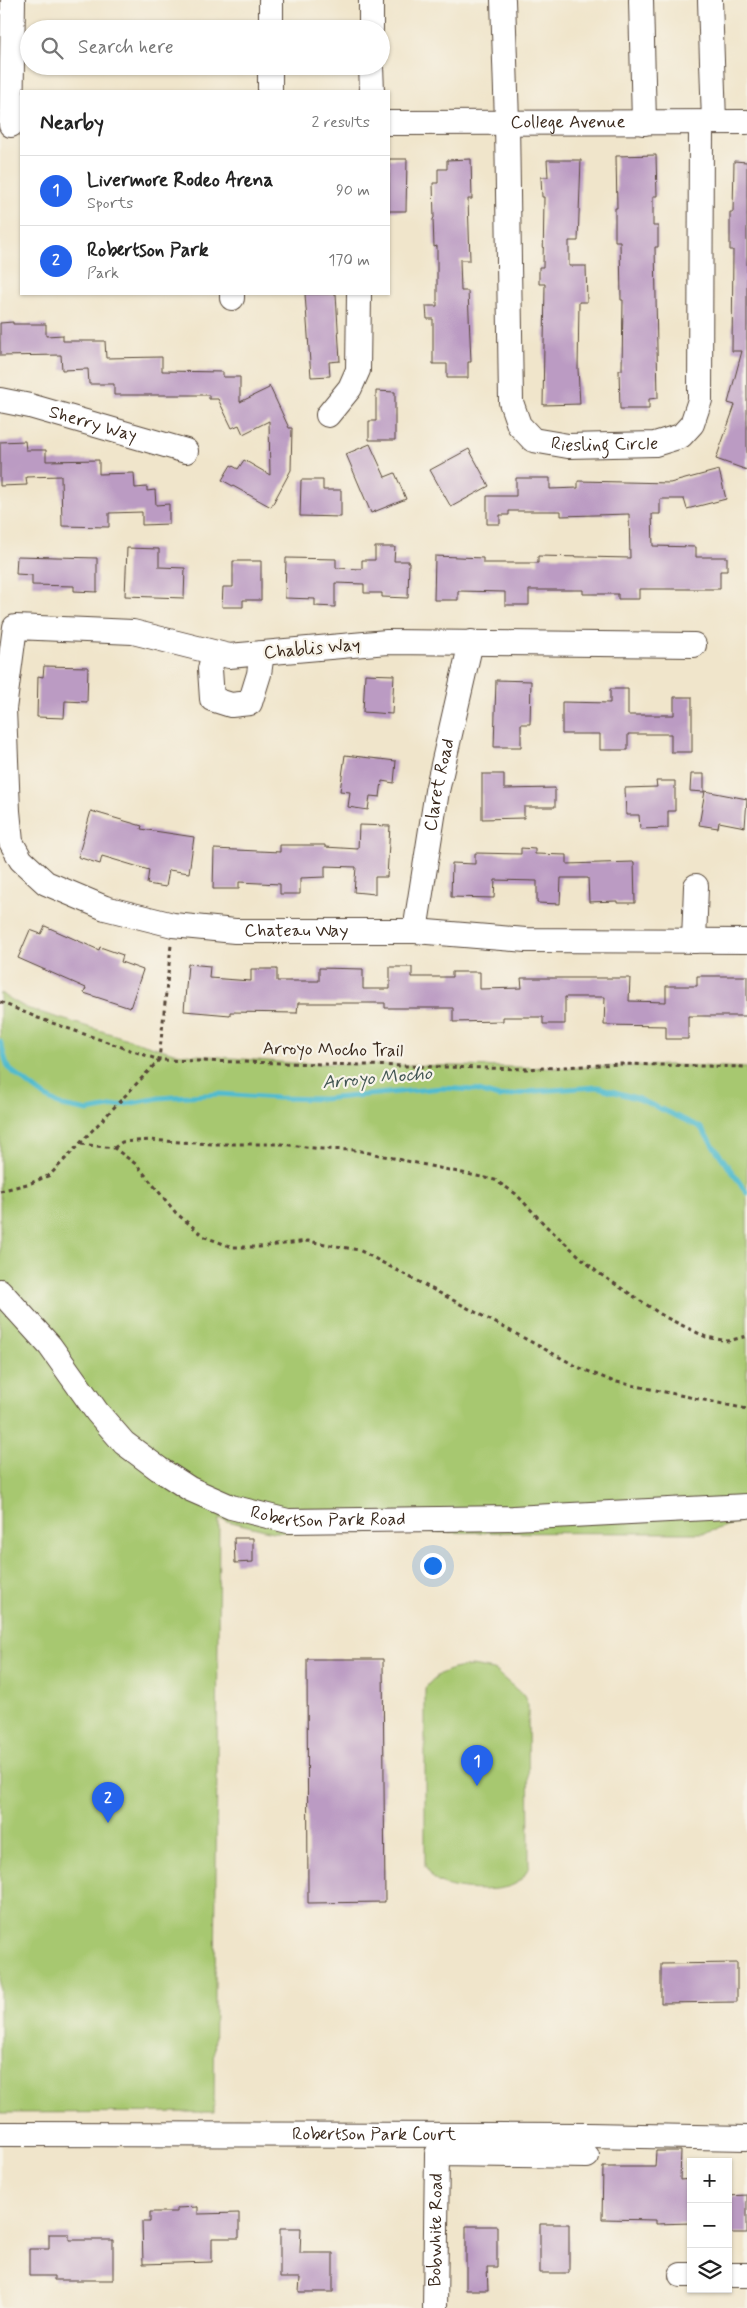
<!DOCTYPE html>
<meta charset="utf-8">
<style>
:root{--surface:#fff;--page:#f6f6f6;--text:#222;--muted:#767676;--line:#e0e0e0;--accent:#2563eb}
body{margin:0;font-family:Mynerve,sans-serif;background:var(--page);color:var(--text)}
.controls{position:absolute;right:15px;bottom:15px;display:grid;overflow:hidden;border-radius:0px;box-shadow:0 1px 4px #0004}
.controls button{width:45px;height:45px;display:grid;place-items:center;padding:0;border:0;border-bottom:1px solid var(--line);background:var(--surface);color:var(--text);font:25px sans-serif}
.you{position:absolute;left:432px;top:1565px;width:18px;height:18px;margin:-12px;border:4px solid #fff;border-radius:50%;background:#1a73e8;box-shadow:0 0 0 8px #1a73e833}
.badge{display:grid;place-items:center;width:32px;height:32px;border-radius:50%;background:var(--accent);color:#fff;font-size:16px;font-weight:700}
.pin{position:absolute;translate:-50% -41px;filter:drop-shadow(0 1px 2px #0008)}
.pin::after{content:'';position:absolute;top:26px;width:18px;height:15px;background:inherit;clip-path:polygon(0 0,100% 0,50% 100%)}
.list{margin:0;padding:0;list-style:none}
h2{display:flex;justify-content:space-between;align-items:center;height:65px;margin:0;padding:0 20px;font-size:21px}
h2 small{font-size:16px;font-weight:400;color:var(--muted)}
.list li{display:grid;grid-template-columns:32px 1fr auto;gap:15px;align-items:center;box-sizing:border-box;height:70px;padding:0 20px;border-top:1px solid var(--line)}
.list b{display:block;font-size:19px;white-space:nowrap}
.list p{margin:0;font-size:16px;white-space:nowrap;color:var(--muted)}
.list em{font-size:16px;font-style:normal;color:var(--muted)}
.icon{flex:none;width:28px;height:28px;fill:none;stroke:currentColor;stroke-width:2;stroke-linecap:round;stroke-linejoin:round}
.map{position:relative;flex:none;width:747px;height:2308px;overflow:hidden}
.search{position:absolute;background:var(--surface);box-shadow:0 1px 4px #0004;left:20px;top:20px;width:370px;height:55px;display:flex;align-items:center;gap:12px;box-sizing:border-box;padding:0 18px;border-radius:28px;color:var(--muted);font-size:19px}
.panel{position:absolute;background:var(--surface);box-shadow:0 1px 4px #0004;left:20px;top:90px;width:370px;height:205px;border-radius:0px}
.map>svg:first-child{display:block}
</style>
<div class="map">
<svg width="747" height="2308" viewBox="0 0 747 2308">
<rect width="100%" height="100%" fill="#f7f3e8"/>
<filter id="ink" filterUnits="userSpaceOnUse"><feTurbulence type="fractalNoise" baseFrequency=".02" numOctaves="2"/><feDisplacementMap in="SourceGraphic" scale="10" xChannelSelector="R" yChannelSelector="G"/><feConvolveMatrix kernelMatrix="1 2 1 2 8 2 1 2 1" color-interpolation-filters="sRGB"/></filter>
<filter id="wash" filterUnits="userSpaceOnUse"><feTurbulence type="fractalNoise" baseFrequency=".0096" numOctaves="4" result="noise"/><feDisplacementMap in="SourceGraphic" scale="20" xChannelSelector="R" yChannelSelector="G"/><feGaussianBlur stdDeviation="1.12" result="paint"/><feColorMatrix in="noise" values="0 0 0 0 0 0 0 0 0 0 0 0 0 0 0 0 0 1.4 0 .05"/><feComposite in="paint" operator="in"/></filter>
<g filter="url(#wash)">
<rect width="100%" height="100%" fill="#f0e5cb"/>
<!-- green -->
<path fill="#a7c870" stroke="#717947" d="M0 993 26 1008 174 1053 292 1063 560 1068 670 1065 747 1068V1519L705 1533 273 1532 219 1519 214 2112 0 2113Z
M472 1666 494 1670 524 1696 528 1705 529 1866C526 1873 523 1880 515 1884 499 1893 454 1891 438 1882 433 1879 429 1872 425 1867V1688C440 1670 450 1669 472 1666Z"/>
<g fill="none" stroke-linecap="round" stroke-linejoin="round">
<!-- stream -->
<path stroke="#51bbce" stroke-width="5" d="M0 1041 8 1068 44 1096 62 1106 88 1111 159 1098 220 1094 277 1098 323 1099 442 1088 475 1090 499 1097 536 1091 598 1087 639 1099 700 1127 747 1193"/>
</g>
<g id="blocks">
<!-- building -->
<path fill="#bb9bc3" d="M656 155 657 196H653V226H658V247H655L658 398 649 399V409H620L619 370H622L623 300H621L620 241H615V208H617L616 156Z
M389 159H407L406 211H389Z
M471 159 472 199H468L470 260H460L461 291H468L471 362H468V378H447V364H433V319H427L426 306H437V246L434 247 433 219 434 218 433 183H438V169H447V160Z
M547 160H581L578 241H569V266H586L587 302H579L578 369 580 404 543 405 545 284H539V267H543L544 197H542L541 177H548Z
M734 161 747 162V470L716 459 735 405 728 403 742 351H732L733 250H730V212H733Z
M305 294H336L340 361 329 362 330 376 311 377Z
M13 322V324H46V336L63 335V341H105L106 358 162 357V371L223 372V377H240V402L269 388V385L289 428H292L291 470 271 507 222 480 231 465 238 469 244 460 270 475 269 421 243 434 239 425 232 428 218 399H209V395H114V384H89L88 369 62 370 61 355 0 356V323Z
M376 391 395 392V440H369V421H376Z
M25 441 26 450H46V461L99 460V474L134 473 135 488 147 487V491L155 490 156 505 169 504V524L142 525V512L109 513V527L62 526 61 476 26 477 27 485 0 486V442Z
M370 444 385 477 395 473 406 499 371 513 346 454Z
M469 449 489 486 451 507 430 470Z
M719 470 726 499 687 509 684 499H660V514H652L653 546 696 547V557H727V571H720V589H639V599H618V594H583V590H529V605H505V592L458 591V600H434L435 556 483 558V563H538V556L630 558 629 514 561 516V511H509V515H500V524H487V496H516V478H550V489L578 488V481L670 483Z
M301 480H323V490H341V517L300 516Z
M375 547H395L394 561H409L408 598 382 597V593H364V584L335 583V607L315 606V599L285 598 286 558 336 559V568L362 569V560H375Z
M127 548 159 549V567L185 568 184 598 125 596Z
M17 556 97 558V592L74 591V586L32 585V575L16 574Z
M233 561H261V600H243V607H222L223 587H233Z
M44 666 88 667 87 702 65 701 64 718 37 717 38 676 43 677Z
M365 674 394 675 392 714 363 712Z
M496 680 531 681 530 724H521V747H494Z
M610 689H628V715H674V697H692V752H671V734H628V750H600V734H562V702L610 703Z
M345 755 396 761 394 783 382 781 380 797 370 796 368 810 348 807 350 792 340 791Z
M482 774H504V789L555 788V807H524V818L482 819Z
M691 774H704V792L690 791Z
M656 781H675V811H668V828L640 829 639 815H626L625 788 657 787Z
M705 791 747 799 745 827 719 822 718 828 699 825Z
M91 811 142 826 141 829 194 837 189 873 169 870 166 887 147 884 149 870 102 856 100 864 78 857Z
M359 825 390 826 387 877H375V894L354 892 356 867 325 866V877L300 878V894H280V884L239 882V889H213L214 849 280 852V845H325V847L358 849Z
M521 848 535 849V854L567 855V864L634 862 635 903H617V901L589 902 588 878H561L560 904 537 903V881L495 880 494 898 451 897 452 863 475 864V853L521 854Z
M45 926 99 950 100 947 123 955 121 962 143 970 130 1008 84 993 86 988 18 958 30 930 41 934Z
M188 964 210 966 209 978 251 981V969H277V981H319V968L363 969V989H390V967H412V977H452V972H480V989L522 988 521 978H630L629 1001 666 1002V986H697V976H747V1016H688V1039H666V1026L604 1025 605 997H565V1024H543V1017H503V1021L453 1022V1008H385V1003H298L297 1013 230 1012V1015L184 1011Z
M234 1538H253V1562L235 1563Z
M307 1659H383L385 1902 308 1903Z
M737 1963V2002L661 2003V1964Z
M656 2151H681L680 2180 691 2179V2223L656 2224V2220L602 2219 603 2167H655Z
M747 2195V2233H728V2196Z
M198 2207V2214L239 2213V2238H212V2262L143 2264 142 2222H150V2212H177V2208Z
M540 2224H569V2273H540Z
M466 2226H497V2267H487L488 2290H466Z
M280 2228H301L300 2253H333V2292H299L300 2278H280Z
M49 2234H69V2240H113V2280H54V2276H29V2249H49Z"/>
</g>
</g>
<g filter="url(#ink)">
<use href="#blocks" fill-opacity="0" stroke="#564638" stroke-width="1"/>
<g fill="none" stroke-linecap="round" stroke-linejoin="round">
<!-- minor casing -->
<g stroke="#564638" stroke-width="26">
<g id="minor">
<path d="M371 0V29"/>
<path id="s1" d="M503 0 507 122 511 402 519 425 533 440 568 446 655 444 681 436 692 424 700 400 701 123"/>
<path d="M641 0 644 123"/>
<path d="M710 0 714 122"/>
<path d="M271 29V0"/>
<path d="M371 66 372 91"/>
<path d="M270 91V66"/>
<path id="s2" d="M389 123 747 122"/>
<path d="M11 125 13 0"/>
<path d="M232 294V298"/>
<path id="s3" d="M0 400 30 406 186 451"/>
<path d="M328 415 350 388 358 370 359 294"/>
<path id="s4" d="M694 645 387 642 229 656 133 632 15 627 4 709 8 811 11 842 21 860 46 883 105 908 173 925 235 931H415L526 940 747 941"/>
<path d="M214 653 210 669 212 699 231 705 250 703 259 674 262 653"/>
<path id="s5" d="M415 931 437 791 471 642"/>
<path d="M694 941 696 886"/>
<path id="s6" d="M0 1291 50 1346 97 1412 124 1443 159 1469 190 1489 231 1507 288 1521 513 1518 747 1506"/>
<path id="s7" d="M0 2134 588 2135 747 2138"/>
<path d="M681 2275H691"/>
<path d="M728 2275H747"/>
<path id="s8" d="M435 2308 437 2154 587 2156"/>
</g>
</g>
<!-- path -->
<path stroke="#564638" stroke-width="3" stroke-dasharray="4 4" stroke-linecap="butt" d="M0 1002 38 1018 159 1060 171 945
M81 1144 114 1148 137 1165 176 1213 205 1237 232 1247H259L308 1241 359 1250 580 1368 612 1381 747 1409
M114 1148 122 1142 150 1140 212 1144H282L322 1149 356 1150 495 1180 516 1194 546 1226 597 1272 665 1317 706 1337 728 1341 747 1336
M0 1191 31 1183 50 1175 159 1060 526 1069 620 1064 747 1067"/>
<!-- minor -->
<use href="#minor" stroke="#fff" stroke-width="24"/>
</g>
</g>
<g text-anchor="middle" dominant-baseline="central" stroke-width="4.5" stroke-linejoin="round" paint-order="stroke">
<!-- street labels -->
<g font-size="18" fill="#3b2a1e" stroke="#f7f3e8">
<text stroke="none"><textPath href="#s2" startOffset="179">College Avenue</textPath></text>
<text stroke="none"><textPath href="#s3" startOffset="96">Sherry Way</textPath></text>
<text stroke="none"><textPath href="#s1" startOffset="519">Riesling Circle</textPath></text>
<text transform="translate(312 649) rotate(-5)">Chablis Way</text>
<text stroke="none"><textPath href="#s5" startOffset="148">Claret Road</textPath></text>
<text stroke="none"><textPath href="#s4" startOffset="1211">Chateau Way</textPath></text>
<text transform="translate(333 1050) rotate(1)">Arroyo Mocho Trail</text>
<text stroke="none"><textPath href="#s6" startOffset="420">Robertson Park Road</textPath></text>
<text stroke="none"><textPath href="#s7" startOffset="374">Robertson Park Court</textPath></text>
<text stroke="none"><textPath href="#s8" startOffset="78">Bobwhite Road</textPath></text>
</g>
<!-- water labels -->
<g font-size="19" font-style="italic" fill="#425653" stroke="#f7f3e8">
<text transform="translate(377 1078) rotate(-5)">Arroyo Mocho</text>
</g>
</g>
</svg>
<div class="controls">
<button>+</button>
<button>−</button>
<button><svg class="icon" aria-label="layers" viewBox="0 0 24 24"><path d="M12 4l9 5-9 5-9-5zM3 14l9 5 9-5"/></svg></button>
</div>
<div class="you"></div>
<div class="pin badge" style="left:477px;top:1786px">1</div>
<div class="pin badge" style="left:108px;top:1823px">2</div>
<div class="search"><svg class="icon" aria-label="search" viewBox="0 0 24 24"><circle cx="10" cy="10" r="6"/><path d="M15 15l6 6"/></svg>Search here</div>
<section class="panel">
<h2>Nearby<small>2 results</small></h2>
<ul class="list">
<li><span class="badge">1</span><div><b>Livermore Rodeo Arena</b><p>Sports</p></div><em>90 m</em></li>
<li><span class="badge">2</span><div><b>Robertson Park</b><p>Park</p></div><em>170 m</em></li>
</ul>
</section>
</div>
